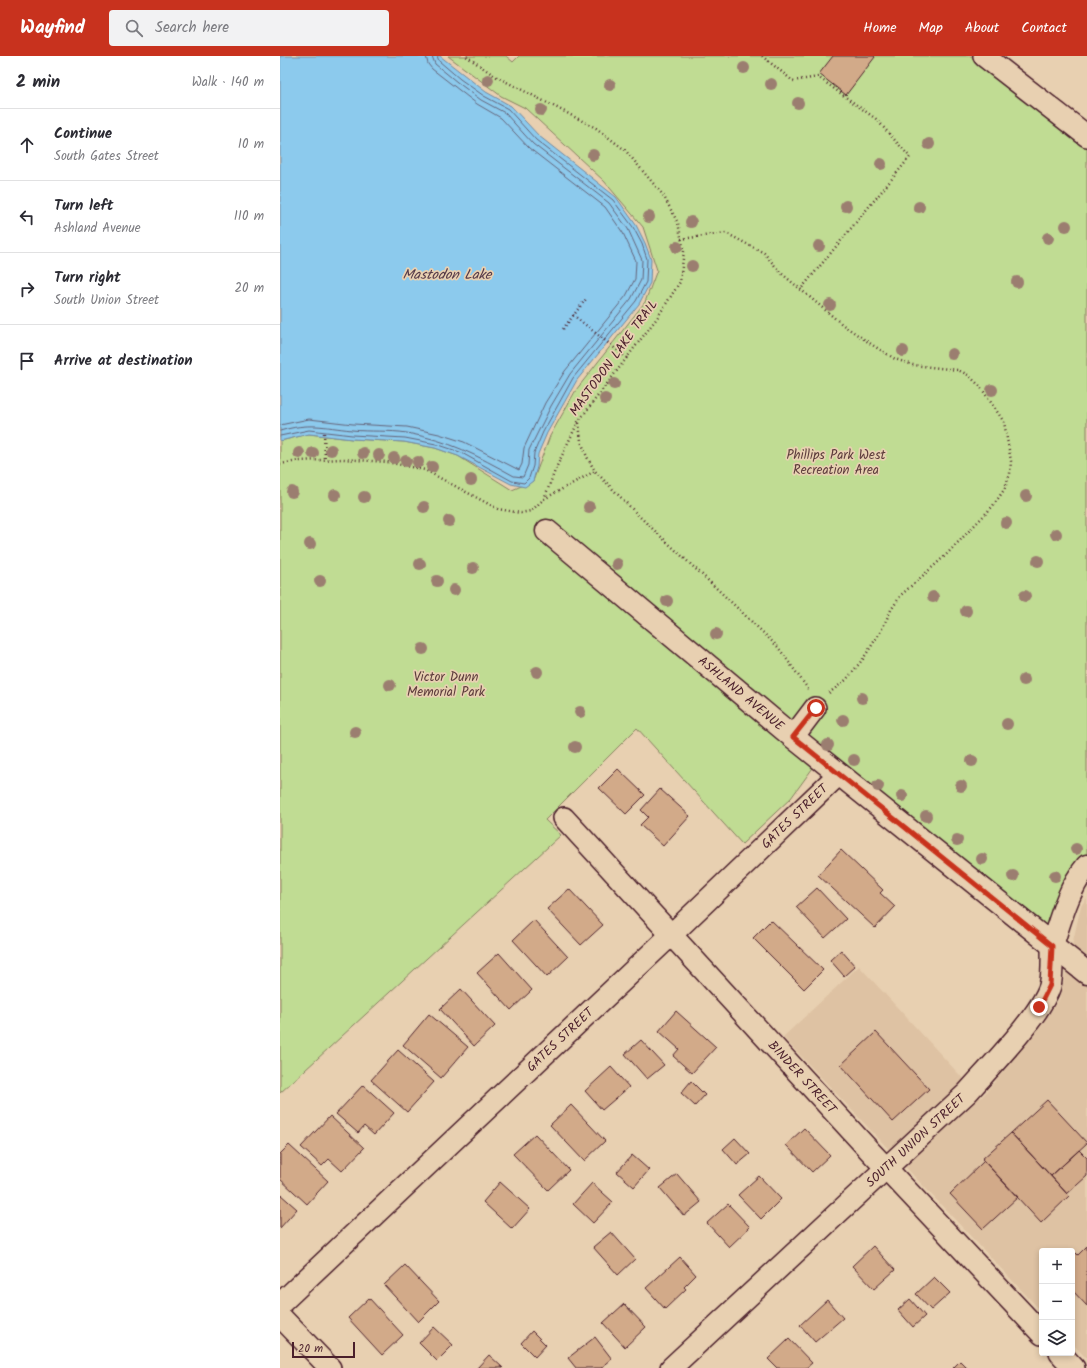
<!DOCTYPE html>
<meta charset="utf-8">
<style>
:root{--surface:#fff;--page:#f2f2f3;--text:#2b2b33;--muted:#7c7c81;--line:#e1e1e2;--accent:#c8321e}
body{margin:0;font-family:Kalam,sans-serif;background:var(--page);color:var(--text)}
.controls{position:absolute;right:12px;bottom:12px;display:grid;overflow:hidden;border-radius:4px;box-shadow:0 2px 6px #0003}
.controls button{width:36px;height:36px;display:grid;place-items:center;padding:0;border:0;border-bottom:1px solid var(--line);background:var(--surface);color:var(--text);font:20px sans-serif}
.scale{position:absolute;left:12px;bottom:10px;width:63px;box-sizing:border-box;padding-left:4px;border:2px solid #4a1f2b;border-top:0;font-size:11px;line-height:14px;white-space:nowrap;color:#4a1f2b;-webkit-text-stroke:3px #e8d0b1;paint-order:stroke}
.stop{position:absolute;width:12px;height:12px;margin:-9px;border:3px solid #c8321e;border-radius:50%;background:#fff}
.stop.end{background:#c8321e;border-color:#fff;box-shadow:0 1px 4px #0008}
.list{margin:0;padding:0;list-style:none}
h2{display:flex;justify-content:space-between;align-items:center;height:52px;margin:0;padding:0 16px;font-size:17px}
h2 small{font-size:13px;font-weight:400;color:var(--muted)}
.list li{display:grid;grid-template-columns:26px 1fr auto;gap:12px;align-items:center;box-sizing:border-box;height:72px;padding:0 16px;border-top:1px solid var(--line)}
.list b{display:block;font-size:15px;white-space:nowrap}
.list p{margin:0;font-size:13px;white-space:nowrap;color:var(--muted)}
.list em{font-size:13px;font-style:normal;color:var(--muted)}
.icon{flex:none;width:22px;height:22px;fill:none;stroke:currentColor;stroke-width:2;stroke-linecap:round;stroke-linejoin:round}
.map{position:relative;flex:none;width:807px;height:1312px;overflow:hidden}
header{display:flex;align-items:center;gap:24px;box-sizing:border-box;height:56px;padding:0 20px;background:var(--accent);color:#fff}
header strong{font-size:19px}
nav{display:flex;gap:22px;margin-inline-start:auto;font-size:14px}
.search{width:280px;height:36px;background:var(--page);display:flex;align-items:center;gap:10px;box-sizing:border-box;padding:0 14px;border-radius:4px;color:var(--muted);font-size:15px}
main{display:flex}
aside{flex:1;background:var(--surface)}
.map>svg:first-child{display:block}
</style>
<header>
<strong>Wayfind</strong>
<div class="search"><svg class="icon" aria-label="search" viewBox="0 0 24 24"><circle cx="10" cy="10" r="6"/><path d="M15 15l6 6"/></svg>Search here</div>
<nav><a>Home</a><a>Map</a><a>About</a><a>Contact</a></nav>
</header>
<main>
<aside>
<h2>2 min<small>Walk · 140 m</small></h2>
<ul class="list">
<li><svg class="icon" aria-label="ahead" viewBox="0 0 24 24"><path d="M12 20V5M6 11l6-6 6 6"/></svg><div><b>Continue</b><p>South Gates Street</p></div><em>10 m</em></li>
<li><svg class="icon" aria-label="left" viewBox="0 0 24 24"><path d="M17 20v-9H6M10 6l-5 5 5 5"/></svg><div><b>Turn left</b><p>Ashland Avenue</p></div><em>110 m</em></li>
<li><svg class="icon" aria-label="right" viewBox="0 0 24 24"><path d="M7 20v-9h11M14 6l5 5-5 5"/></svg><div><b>Turn right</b><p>South Union Street</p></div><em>20 m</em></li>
<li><svg class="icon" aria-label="arrive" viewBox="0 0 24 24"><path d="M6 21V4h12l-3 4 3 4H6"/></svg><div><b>Arrive at destination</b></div></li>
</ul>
</aside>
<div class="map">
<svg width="807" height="1312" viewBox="0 0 807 1312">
<rect width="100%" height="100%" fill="#e8d0b1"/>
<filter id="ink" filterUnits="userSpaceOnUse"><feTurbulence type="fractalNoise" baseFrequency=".025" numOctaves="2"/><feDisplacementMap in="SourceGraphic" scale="8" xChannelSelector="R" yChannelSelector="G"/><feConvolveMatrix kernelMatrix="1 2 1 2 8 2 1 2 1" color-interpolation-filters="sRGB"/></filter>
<g filter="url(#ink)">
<!-- built -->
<path fill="#dec2a3" d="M807 842V1303L792 1287V1195H762V1256L503 981 579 910 701 1042 756 977 780 942 801 850Z"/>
<!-- green -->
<path fill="#c0dc93" stroke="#857e5f" d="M168 0H226L233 6 239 0H697L807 86V810L772 889 535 709 511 742 462 788 357 672 265 764 281 779 0 1037V385L29 378 72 383 124 386 155 392 178 400 232 434 253 425 270 380 296 334 365 246 377 214 363 171 324 125 245 52 221 40Z"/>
<!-- water -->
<path fill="#8ccaed" stroke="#72869f" d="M0 0H160L206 36 231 50 259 80 336 141 356 169 365 187 371 203 370 227 359 248 297 324 267 377 258 398 257 411 253 425 245 431 231 428 178 400 155 392 124 386 72 383 29 378 0 385Z"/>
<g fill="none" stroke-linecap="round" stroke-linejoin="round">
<!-- shore -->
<path stroke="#646379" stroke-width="1" d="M0 369 29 363 73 368 127 371 159 378 184 386 239 414 242 408 244 392 265 347 285 315 346 240 355 223 356 205 343 177 325 151 249 92 221 62 197 48 152 13 148 8 146 0
M0 375C29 366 43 371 72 374 90 376 109 374 127 377 170 385 196 399 234 420L243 421 248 409 249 394 271 350 290 318 351 243 361 224 362 204 348 173 329 147 253 88 225 57 201 44 177 26 155 8 152 0
M0 380 29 374 72 379 125 382 156 388 180 396 232 425 244 427 249 422 253 410 254 397 263 376 293 322 356 245 366 226 367 203 362 188 353 171 333 144 256 84 228 53 204 40 180 23 159 5 157 0"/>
</g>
<!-- building -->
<path fill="#d2aa89" stroke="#4a1f2b" d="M553 0H594L595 1 566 39 539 18Z
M338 713 365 739 346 758 319 732Z
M380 733 410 760 383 790 360 769 368 761 361 754Z
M561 794 603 834 600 837 615 851 595 872 538 819Z
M537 832 566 863 545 882 516 851Z
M289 833 323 869 301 889 267 853Z
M254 864 288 901 267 921 233 884Z
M491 864 543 914 524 933 473 882Z
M561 894 575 910 564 920 550 904Z
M219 897 252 934 231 954 197 917Z
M181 933 215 970 194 990 160 953Z
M396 955 436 991 412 1017 393 1000 399 993 379 975Z
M149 958 188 991 161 1022 123 989Z
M596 976 649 1033 613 1066 561 1009Z
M361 984 384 1009 367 1023 345 998Z
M118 994 154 1026 127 1056 91 1024Z
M331 1011 349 1031 322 1054 305 1035Z
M411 1025 425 1039 415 1050 401 1037Z
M83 1029 114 1057 94 1079 84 1070 78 1077 56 1058Z
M767 1044 807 1087 771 1120 731 1077Z
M291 1049 325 1085 304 1105 270 1069Z
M50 1060 84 1092 62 1115 49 1103 42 1110 21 1091Z
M524 1072 550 1099 532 1116 506 1089Z
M731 1077 789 1140 761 1167 702 1103Z
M255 1078 289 1114 268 1134 233 1098Z
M455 1082 470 1098 457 1109 443 1093Z
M9 1089 48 1125 27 1148 0 1123V1098Z
M799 1094 807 1102V1120L787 1138 771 1120Z
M352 1099 369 1114 354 1131 337 1116Z
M704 1105 738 1141 703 1173 670 1138Z
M397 1118 421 1146 404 1160 380 1132Z
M479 1120 501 1143 481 1163 458 1139Z
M220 1126 250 1153 232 1173 203 1146Z
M312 1127 333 1146 313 1167 293 1148Z
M0 1138 17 1153 0 1172Z
M448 1148 470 1171 449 1191 427 1167Z
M331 1176 355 1203 338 1219 313 1191Z
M593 1190 615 1214 594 1233 572 1210Z
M807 1190V1250L792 1234V1201L796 1197 798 1199Z
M400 1201 416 1219 404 1231 406 1233 385 1253 366 1232Z
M125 1209 159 1245 138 1266 104 1229Z
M654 1221 670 1237 651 1254 636 1238Z
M89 1242 123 1279 102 1299 68 1262Z
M630 1243 645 1260 633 1271 618 1254Z
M547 1244 563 1262 535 1286 520 1269Z
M344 1248 366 1271 345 1291 323 1267Z
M154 1271 173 1289 157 1305 139 1287Z
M252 1275 266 1289 255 1301 241 1287Z
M315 1281 332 1303 321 1312H296L288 1302Z
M509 1283 532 1307 526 1312H497L488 1303Z
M209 1299 223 1312H197Z
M680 1305 687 1312H673Z"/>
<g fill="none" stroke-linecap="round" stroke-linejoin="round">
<!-- minor casing -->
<g stroke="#4a1f2b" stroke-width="24">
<g id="minor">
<path d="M704 0 807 80"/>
<path d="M513 681 535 652"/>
<path id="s1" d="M284 762 589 1094 762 1278"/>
<path id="s2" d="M0 1248 391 879 559 718"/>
<path d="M0 1260 50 1312"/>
<path d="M780 1297 794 1312"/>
<path id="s3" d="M391 1312 687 1037C709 1012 761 959 770 930 773 918 772 902 772 889"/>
</g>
</g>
<!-- tertiary casing -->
<g stroke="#4a1f2b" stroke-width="25">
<g id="tertiary">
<path id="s4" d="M267 475 513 681 807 917"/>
<path d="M772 889C781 862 788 833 807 810"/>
</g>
</g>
<!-- path -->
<path stroke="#4a1f2b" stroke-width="2.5" stroke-dasharray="1 3" stroke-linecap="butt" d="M482 0 513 25 538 21 596 63 630 101 521 233
M401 183 446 177 484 197 501 217 563 269 594 290 615 303 633 309 678 314 688 319 700 330 724 366 731 405 730 418 724 434 712 451 665 500 621 539 611 554 601 575 583 603 566 624 549 637
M293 259 347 302
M283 273 306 243
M299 367 301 385 307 401 315 415 360 461 448 543 498 591 528 633
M44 377 45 404
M0 408 19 405 63 403 107 406 145 414 218 453 241 457 251 455 264 443 276 412 298 366 377 262 400 226 404 195 398 167 383 139 345 94 316 72 215 20 186 0
M264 443 315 415"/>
<!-- minor -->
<use href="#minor" stroke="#e8d0b1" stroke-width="21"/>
<!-- tertiary -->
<use href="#tertiary" stroke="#e8d0b1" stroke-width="22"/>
</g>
<!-- trees -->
<g fill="#9b7e70">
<circle cx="464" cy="12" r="6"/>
<circle cx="208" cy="24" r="6"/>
<circle cx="491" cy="28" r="6"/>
<circle cx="330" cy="29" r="6"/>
<circle cx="518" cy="47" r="6"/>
<circle cx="261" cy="54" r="6"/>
<circle cx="649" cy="88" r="6"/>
<circle cx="313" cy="99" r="6"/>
<circle cx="601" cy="108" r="6"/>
<circle cx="566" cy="150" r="6"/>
<circle cx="639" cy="151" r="6"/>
<circle cx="369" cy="161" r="6"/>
<circle cx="411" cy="166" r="6"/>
<circle cx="786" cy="170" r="6"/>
<circle cx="768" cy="182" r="6"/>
<circle cx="539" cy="190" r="6"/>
<circle cx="397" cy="191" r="6"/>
<circle cx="412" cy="210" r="6"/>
<circle cx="737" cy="226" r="6"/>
<circle cx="550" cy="249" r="6"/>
<circle cx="623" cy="295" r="6"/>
<circle cx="672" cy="298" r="6"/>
<circle cx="334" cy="328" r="6"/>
<circle cx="712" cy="334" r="6"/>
<circle cx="325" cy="343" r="6"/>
<circle cx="51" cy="394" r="6"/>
<circle cx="19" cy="397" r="6"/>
<circle cx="33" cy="397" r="6"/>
<circle cx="83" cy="397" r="6"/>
<circle cx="99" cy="399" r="6"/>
<circle cx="114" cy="402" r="6"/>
<circle cx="126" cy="405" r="6"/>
<circle cx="138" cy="406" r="6"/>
<circle cx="152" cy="411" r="6"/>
<circle cx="191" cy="424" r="6"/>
<circle cx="12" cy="436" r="6"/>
<circle cx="55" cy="439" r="6"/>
<circle cx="746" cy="440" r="6"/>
<circle cx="84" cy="441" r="6"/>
<circle cx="144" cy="451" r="6"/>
<circle cx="309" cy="451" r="6"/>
<circle cx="169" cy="465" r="6"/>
<circle cx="726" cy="467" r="6"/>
<circle cx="776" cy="478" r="6"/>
<circle cx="30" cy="488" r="6"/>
<circle cx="758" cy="505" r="6"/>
<circle cx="140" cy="508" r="6"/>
<circle cx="337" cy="508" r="6"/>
<circle cx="193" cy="512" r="6"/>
<circle cx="40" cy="525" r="6"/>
<circle cx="157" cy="525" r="6"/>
<circle cx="174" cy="534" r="6"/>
<circle cx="745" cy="540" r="6"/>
<circle cx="653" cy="541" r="6"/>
<circle cx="387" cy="545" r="6"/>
<circle cx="686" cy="555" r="6"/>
<circle cx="436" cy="578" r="6"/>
<circle cx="143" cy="593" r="6"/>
<circle cx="257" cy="616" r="6"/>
<circle cx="744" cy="624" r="6"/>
<circle cx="110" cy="629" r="6"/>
<circle cx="582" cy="642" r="6"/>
<circle cx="300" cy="656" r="6"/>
<circle cx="563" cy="664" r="6"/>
<circle cx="727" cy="668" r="6"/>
<circle cx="75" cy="676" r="6"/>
<circle cx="548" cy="689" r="6"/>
<circle cx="295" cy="691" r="6"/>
<circle cx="574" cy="704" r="6"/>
<circle cx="692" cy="705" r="6"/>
<circle cx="598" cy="730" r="6"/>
<circle cx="681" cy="730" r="6"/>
<circle cx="622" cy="740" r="6"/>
<circle cx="646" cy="760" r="6"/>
<circle cx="677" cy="784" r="6"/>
<circle cx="796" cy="793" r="6"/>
<circle cx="702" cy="803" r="6"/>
<circle cx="733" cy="820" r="6"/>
<circle cx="775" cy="820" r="6"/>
</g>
</g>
<g fill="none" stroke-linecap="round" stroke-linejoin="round" filter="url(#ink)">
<!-- route -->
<path stroke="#c8321e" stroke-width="5" d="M536 652 513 681 772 890 770 929 759 951"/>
</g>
<g text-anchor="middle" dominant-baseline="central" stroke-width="3.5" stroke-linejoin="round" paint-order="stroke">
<!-- street labels -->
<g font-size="13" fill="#4a1f2b" stroke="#e8d0b1">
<text transform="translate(334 302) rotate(-54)">MASTODON LAKE TRAIL</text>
<text stroke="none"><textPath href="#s4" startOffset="253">ASHLAND AVENUE</textPath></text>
<text stroke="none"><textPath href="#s2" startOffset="709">GATES STREET</textPath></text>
<text stroke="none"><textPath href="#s2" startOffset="385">GATES STREET</textPath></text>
<text stroke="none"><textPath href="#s1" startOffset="352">BINDER STREET</textPath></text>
<text stroke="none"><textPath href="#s3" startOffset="334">SOUTH UNION STREET</textPath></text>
</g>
<!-- park labels -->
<g font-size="13" fill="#5c3b3b" stroke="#e8d0b1">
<text x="556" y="399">Phillips Park West<tspan x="556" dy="15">Recreation Area</tspan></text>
<text x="166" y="621">Victor Dunn<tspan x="166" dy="15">Memorial Park</tspan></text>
</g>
<!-- water labels -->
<g font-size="14" font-style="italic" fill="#543948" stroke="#e8d0b1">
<text x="167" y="219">Mastodon Lake</text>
</g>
</g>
</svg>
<div class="controls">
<button>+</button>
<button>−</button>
<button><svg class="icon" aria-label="layers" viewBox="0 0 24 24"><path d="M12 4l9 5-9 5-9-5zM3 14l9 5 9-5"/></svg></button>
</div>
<div class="scale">20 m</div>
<div class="stop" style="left:536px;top:652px"></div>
<div class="stop end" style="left:759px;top:951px"></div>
</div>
</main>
